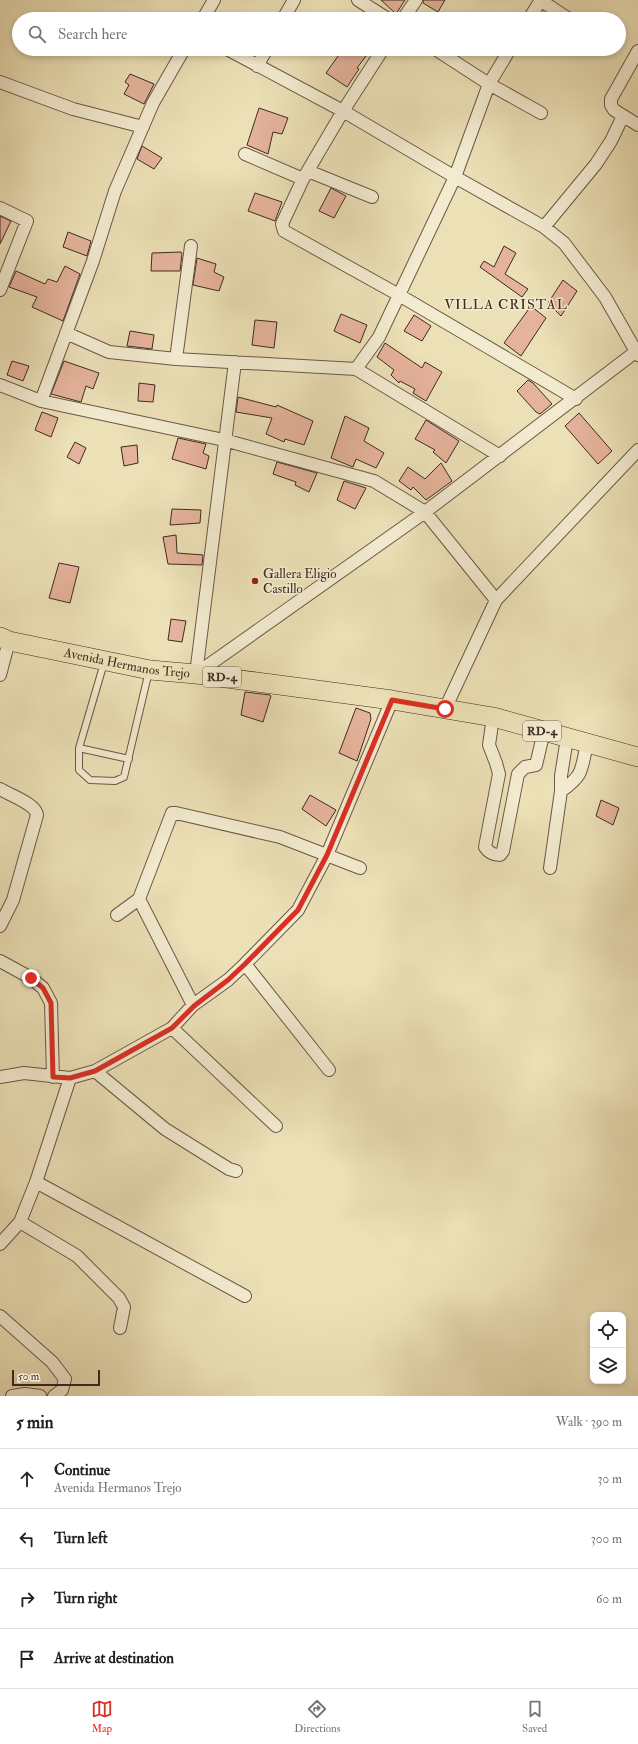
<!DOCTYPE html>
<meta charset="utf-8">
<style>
:root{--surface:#fff;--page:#f2f2f2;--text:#202124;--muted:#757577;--line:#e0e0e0;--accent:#d93025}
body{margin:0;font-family:"IM FELL Double Pica",serif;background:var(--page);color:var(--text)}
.controls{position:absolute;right:12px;bottom:12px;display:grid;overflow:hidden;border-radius:8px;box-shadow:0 2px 6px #0003}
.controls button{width:36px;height:36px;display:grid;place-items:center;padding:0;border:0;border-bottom:1px solid var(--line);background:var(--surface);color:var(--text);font:20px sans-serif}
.scale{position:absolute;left:12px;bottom:10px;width:88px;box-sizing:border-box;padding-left:4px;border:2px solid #3f2a21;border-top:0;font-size:11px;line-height:14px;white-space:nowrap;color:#3f2a21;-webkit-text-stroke:3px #f3ebd0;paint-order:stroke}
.stop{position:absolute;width:12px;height:12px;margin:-9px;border:3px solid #d93025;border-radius:50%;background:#fff}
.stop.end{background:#d93025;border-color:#fff;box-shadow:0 1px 4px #0008}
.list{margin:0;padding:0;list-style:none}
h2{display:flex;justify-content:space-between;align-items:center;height:52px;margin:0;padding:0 16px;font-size:17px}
h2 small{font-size:13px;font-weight:400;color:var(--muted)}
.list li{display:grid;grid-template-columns:26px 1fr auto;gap:12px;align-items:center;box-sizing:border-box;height:60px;padding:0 16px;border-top:1px solid var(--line)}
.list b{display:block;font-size:15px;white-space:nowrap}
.list p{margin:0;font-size:13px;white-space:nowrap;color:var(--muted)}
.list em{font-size:13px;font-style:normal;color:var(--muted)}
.icon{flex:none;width:22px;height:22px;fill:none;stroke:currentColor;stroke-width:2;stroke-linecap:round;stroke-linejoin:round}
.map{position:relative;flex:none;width:638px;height:1396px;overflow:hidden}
.search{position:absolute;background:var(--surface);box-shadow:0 2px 6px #0003;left:12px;right:12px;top:12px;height:44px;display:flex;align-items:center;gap:10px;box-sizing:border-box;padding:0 14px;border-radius:22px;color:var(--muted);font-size:15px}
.sheet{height:292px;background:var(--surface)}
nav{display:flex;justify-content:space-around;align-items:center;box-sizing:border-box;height:56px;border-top:1px solid var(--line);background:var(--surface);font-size:11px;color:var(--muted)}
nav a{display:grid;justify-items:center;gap:2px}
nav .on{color:var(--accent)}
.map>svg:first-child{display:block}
</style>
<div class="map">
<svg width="638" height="1396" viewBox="0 0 638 1396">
<rect width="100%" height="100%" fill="#ece0b6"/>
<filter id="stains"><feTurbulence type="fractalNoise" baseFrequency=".005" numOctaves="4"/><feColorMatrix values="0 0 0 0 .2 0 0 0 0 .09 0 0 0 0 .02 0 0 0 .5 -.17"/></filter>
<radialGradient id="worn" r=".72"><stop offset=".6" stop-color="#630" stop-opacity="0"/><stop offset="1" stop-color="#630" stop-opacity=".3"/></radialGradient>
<!-- building -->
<path fill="#e5b39b" stroke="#3f2a21" d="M381 0H405L396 14Z
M423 0H445L438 12 423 3Z
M343 49H364L369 52 357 68 359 69 347 87 326 73Z
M130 74 154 84 144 104 124 94 129 85 125 82Z
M259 108 288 118 282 134 273 132 268 154 247 145Z
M142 146 162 158 154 169 137 159Z
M331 188 346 196 334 218 319 211Z
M255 193 282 202 275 221 248 211Z
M0 216 11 221 0 244Z
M68 232 91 241 87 256 63 247Z
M504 246 516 253 505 274 528 289 522 297 480 267 484 261 494 267Z
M181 252 182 254 180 271H151L152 253Z
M197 258 216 264 214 272 224 277 219 291 193 285Z
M65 266 80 274 63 321 32 307 37 297 9 287 16 271 45 284 48 279 57 282Z
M563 280 577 291 561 316 548 303Z
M531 306 546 318 521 356 504 343Z
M341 314 367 325 360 343 334 331Z
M414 315 431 326 422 341 404 331Z
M255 320 277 322 274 348 252 345Z
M130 331 154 335 152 349 127 346Z
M385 343 422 368 425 362 442 372 426 401 413 393 415 389 400 381 399 383 391 375 394 370 377 357Z
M12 361 29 366 23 381 7 375Z
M64 361 99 373 93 389 86 386 81 402 51 394Z
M528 380 533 383 552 404 540 414 536 412 517 391Z
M139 383 155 385 153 402 138 401Z
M238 397 276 407 277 405 313 421 304 445 285 439 284 442 266 434 272 418 236 412Z
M42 412 58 418 51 437 35 430Z
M579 413 612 451 598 464 565 426Z
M345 416 369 428 364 441 384 453 376 468 356 459 353 467 331 458Z
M426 420 459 441 446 463 433 452 435 450 415 439Z
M178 438 206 444 203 453 209 456 206 469 172 459Z
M75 442 86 448 79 464 67 457Z
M137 445 138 463 124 466 121 447Z
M277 462 317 473 309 492 295 485 296 482 273 474Z
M441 463 452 481 426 500 413 487 411 490 399 481 408 467 425 479Z
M344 481 366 488 355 509 337 500Z
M172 509 201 510 200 523 170 525Z
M176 535 177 553 203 555 202 565 168 564 163 537Z
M59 563 79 567 70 603 49 598Z
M171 619 186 621 182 642 168 640Z
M245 692 270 695 271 696 263 722 241 715Z
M356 708 370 713 371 719 357 761 339 753Z
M310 795 336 810 326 826 302 809Z
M601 800 619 808 613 825 596 816Z"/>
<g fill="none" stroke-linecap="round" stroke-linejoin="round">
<!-- lane casing -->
<g stroke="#6a5846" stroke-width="8">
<path id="lane" d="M104 663 79 748V770L90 780 115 781 124 777 149 671
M79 748 129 759"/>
</g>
<!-- street casing -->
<g stroke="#6a5846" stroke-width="14">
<path id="street" d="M358 0 388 19
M540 0 569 19
M203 19 214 0
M283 19 294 0
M403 19 416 0
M529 19 541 0
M227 49 343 111 455 177 544 227 564 243 605 297 638 355
M383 49 343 111 303 179 282 224 284 231 399 295 576 399
M435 49 489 84 541 113
M638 51 611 99V105L614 110 638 125
M257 66 267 49
M0 82 73 109 143 127
M245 154 303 179
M308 171 372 197
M0 208 27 221 0 290
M544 227 596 164 611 141 623 116
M66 333 109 352 176 359 356 369 500 456
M176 359 191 246
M356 369 379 337 399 295 455 177 489 84 510 49
M0 385 41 401 224 440 374 481 425 512 496 600
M41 401 93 261 115 191 153 103 184 49
M196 674 425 512 638 350
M196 674 235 362
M0 675 9 641
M445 709 496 600 638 450
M493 717 489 745 496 763 499 774 485 847C489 853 493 855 500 855L503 851 518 774 525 767 536 765 544 731
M0 789C10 795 36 804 37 815L13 900 0 926
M561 791V776L567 738
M550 868 561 791C584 775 581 770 587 743
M139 899 193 1005
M117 915 139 899 172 813H176L280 837 360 868
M0 961 31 978 43 988 51 1003 53 1077
M245 964 329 1070
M172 1028 276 1126
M95 1071 165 1129 229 1169 236 1171
M0 1077 24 1073 70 1078 95 1071 172 1028 193 1005 228 980 245 964 298 910 327 855 392 700
M36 1182 245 1296
M20 1222 77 1256 119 1298 124 1307 120 1328
M0 1244 20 1222 36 1182 70 1078
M0 1316 52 1362 65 1379 62 1390 54 1396
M12 1396 25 1394 40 1396"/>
</g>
<!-- primary casing -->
<g stroke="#3f2a21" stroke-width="20">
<g id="primary">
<path id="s1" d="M0 637 9 641 150 670 196 674 392 700 493 717 638 757"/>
</g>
</g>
<!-- lane -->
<use href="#lane" stroke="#f3ebd0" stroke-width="6"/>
<!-- street -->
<use href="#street" stroke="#f3ebd0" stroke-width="12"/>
<!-- primary -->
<use href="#primary" stroke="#ece0b6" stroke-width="19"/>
</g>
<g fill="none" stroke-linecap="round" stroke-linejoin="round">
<!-- route -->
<path stroke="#d93025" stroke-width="5" d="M31 978 43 988 51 1003 53 1077 70 1078 95 1071 172 1028 194 1006 228 980 245 964 298 910 327 855 392 700 445 709"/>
</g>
<!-- markers -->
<circle fill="#8f2418" stroke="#f3ebd0" stroke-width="1.5" cx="255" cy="581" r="4"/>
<g text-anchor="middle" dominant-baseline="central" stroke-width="3" stroke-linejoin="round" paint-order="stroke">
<!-- shield labels -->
<g fill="#f3ebd0" stroke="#756456" stroke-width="1">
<rect x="203" y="667" width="38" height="20" rx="3"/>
<rect x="523" y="721" width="38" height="20" rx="3"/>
</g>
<g font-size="12" font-weight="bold" fill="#3f2a21">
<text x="222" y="677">RD-4</text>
<text x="542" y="731">RD-4</text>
</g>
<!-- poi labels -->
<g font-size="13" fill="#3f2a21" stroke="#f3ebd0" text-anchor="start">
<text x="263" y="574">Gallera Eligio<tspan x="263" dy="15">Castillo</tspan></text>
</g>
<!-- street labels -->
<g font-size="13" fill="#3f2a21" stroke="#f3ebd0">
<text stroke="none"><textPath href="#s1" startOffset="130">Avenida Hermanos Trejo</textPath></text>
</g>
<!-- neighbourhood labels -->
<g font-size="14" letter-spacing="1" fill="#3f2a21" stroke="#f3ebd0">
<text x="506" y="304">VILLA CRISTAL</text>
</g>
</g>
<rect width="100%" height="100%" filter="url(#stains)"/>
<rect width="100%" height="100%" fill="url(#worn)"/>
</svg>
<div class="controls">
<button><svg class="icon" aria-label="locate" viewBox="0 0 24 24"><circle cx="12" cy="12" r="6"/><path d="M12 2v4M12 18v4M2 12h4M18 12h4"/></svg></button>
<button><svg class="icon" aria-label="layers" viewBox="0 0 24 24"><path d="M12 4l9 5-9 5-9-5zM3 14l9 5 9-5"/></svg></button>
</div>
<div class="scale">50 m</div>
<div class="stop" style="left:445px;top:709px"></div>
<div class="stop end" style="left:31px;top:978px"></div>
<div class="search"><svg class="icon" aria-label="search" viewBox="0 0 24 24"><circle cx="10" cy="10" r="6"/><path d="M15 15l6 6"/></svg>Search here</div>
</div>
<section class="sheet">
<h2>5 min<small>Walk · 390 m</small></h2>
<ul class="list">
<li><svg class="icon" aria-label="ahead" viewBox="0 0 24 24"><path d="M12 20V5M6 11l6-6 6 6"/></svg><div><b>Continue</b><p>Avenida Hermanos Trejo</p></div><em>30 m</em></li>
<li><svg class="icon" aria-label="left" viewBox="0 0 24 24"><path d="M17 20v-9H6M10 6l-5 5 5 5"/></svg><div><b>Turn left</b></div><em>300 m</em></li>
<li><svg class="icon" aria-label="right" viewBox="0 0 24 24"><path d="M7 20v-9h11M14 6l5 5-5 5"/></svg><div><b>Turn right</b></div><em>60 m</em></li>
<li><svg class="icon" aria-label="arrive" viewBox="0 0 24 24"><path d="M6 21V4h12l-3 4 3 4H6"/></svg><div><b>Arrive at destination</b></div></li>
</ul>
</section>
<nav>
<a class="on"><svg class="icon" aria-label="map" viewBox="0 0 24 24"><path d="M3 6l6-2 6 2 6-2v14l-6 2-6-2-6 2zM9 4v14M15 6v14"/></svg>Map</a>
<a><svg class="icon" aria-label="directions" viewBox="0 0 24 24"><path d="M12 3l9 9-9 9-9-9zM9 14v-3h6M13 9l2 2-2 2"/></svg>Directions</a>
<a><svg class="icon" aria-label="saved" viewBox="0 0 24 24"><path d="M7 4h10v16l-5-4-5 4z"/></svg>Saved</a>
</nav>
